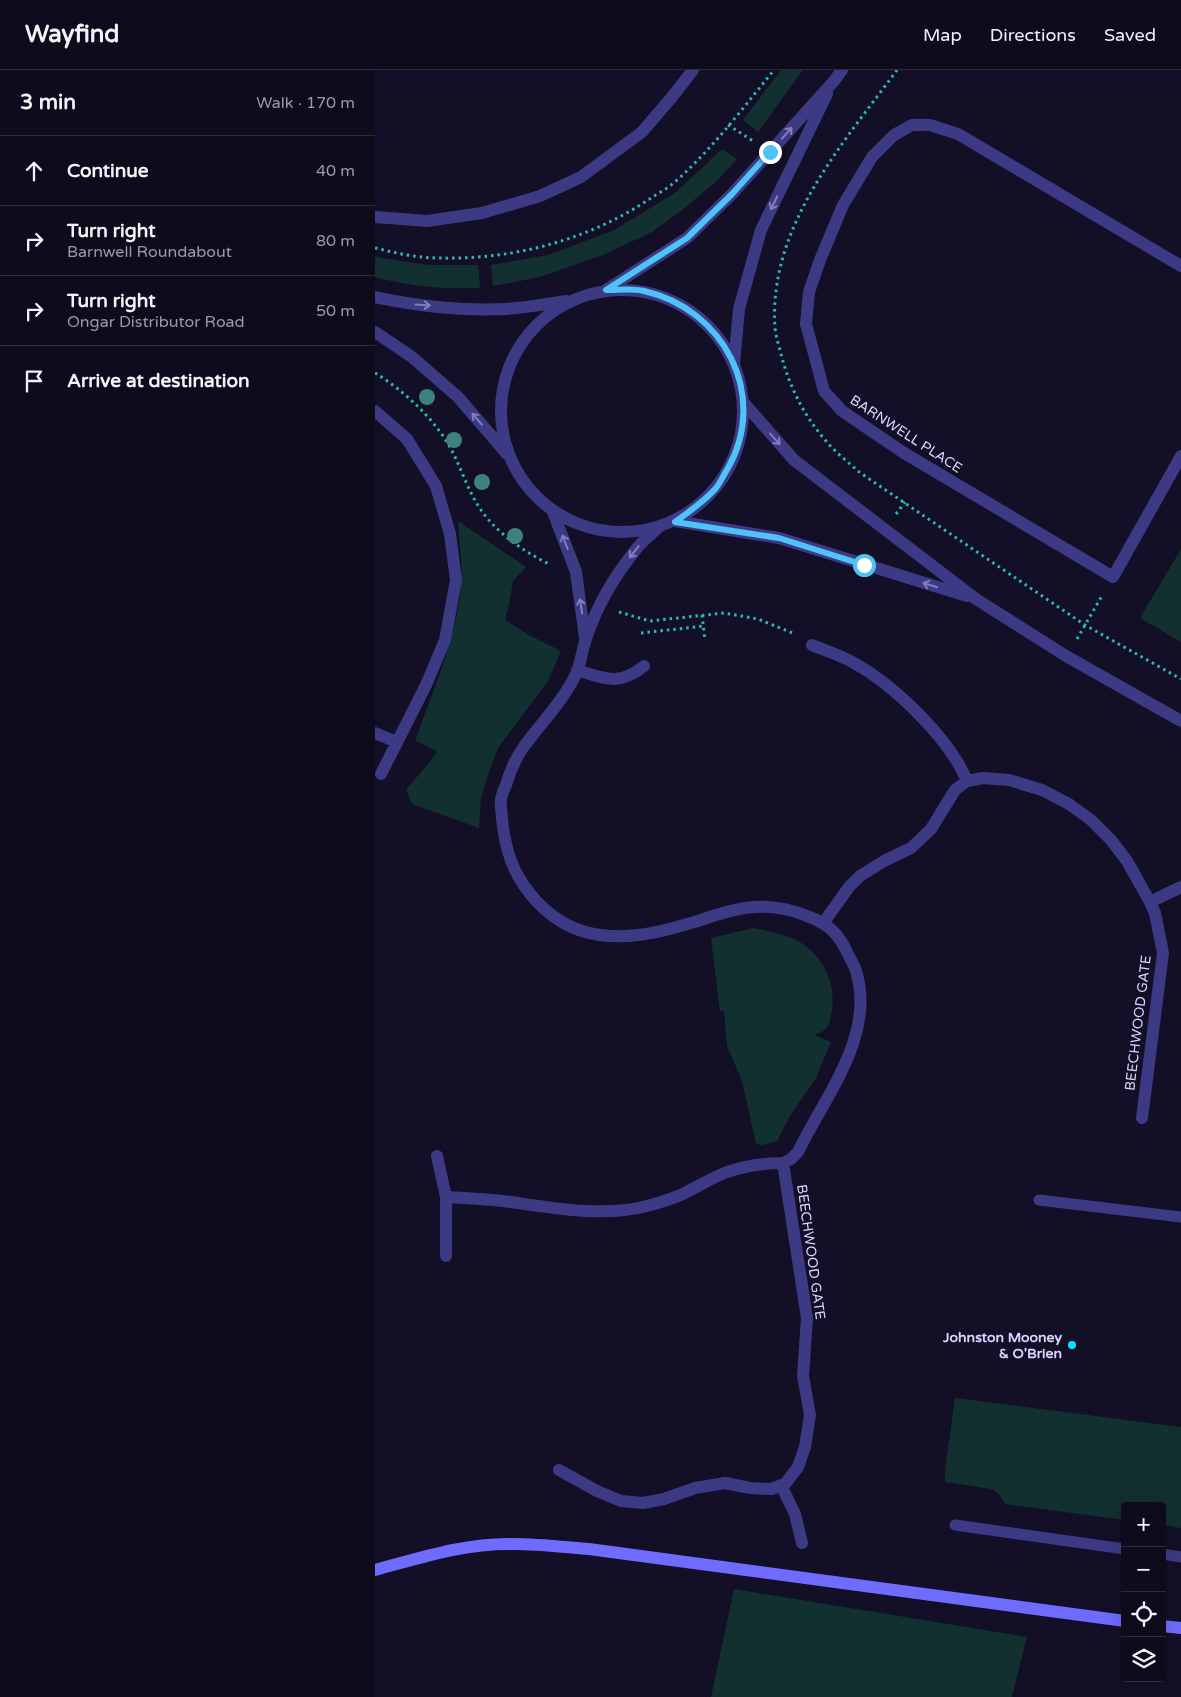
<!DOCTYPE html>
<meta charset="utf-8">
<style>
:root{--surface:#0e0b1c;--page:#171425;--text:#f1f3f6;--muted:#9b9ba3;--line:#2e2b3b}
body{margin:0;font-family:"Varela Round",sans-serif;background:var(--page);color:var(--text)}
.controls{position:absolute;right:15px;bottom:15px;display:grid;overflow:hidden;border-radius:5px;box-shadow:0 5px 20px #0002}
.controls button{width:45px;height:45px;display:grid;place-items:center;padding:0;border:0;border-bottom:1px solid var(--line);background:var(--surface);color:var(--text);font:25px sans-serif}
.stop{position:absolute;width:15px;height:15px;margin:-11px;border:4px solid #4fc3f7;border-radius:50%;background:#fff}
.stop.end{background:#4fc3f7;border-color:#fff;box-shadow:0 1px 5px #0008}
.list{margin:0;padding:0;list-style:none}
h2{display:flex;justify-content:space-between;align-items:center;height:65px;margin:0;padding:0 20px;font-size:21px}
h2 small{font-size:16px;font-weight:400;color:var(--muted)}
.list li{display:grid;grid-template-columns:32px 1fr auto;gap:15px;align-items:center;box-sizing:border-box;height:70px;padding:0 20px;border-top:1px solid var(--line)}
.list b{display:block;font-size:19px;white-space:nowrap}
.list p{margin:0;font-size:16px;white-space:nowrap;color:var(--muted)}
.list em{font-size:16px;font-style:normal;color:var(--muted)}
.icon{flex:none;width:28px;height:28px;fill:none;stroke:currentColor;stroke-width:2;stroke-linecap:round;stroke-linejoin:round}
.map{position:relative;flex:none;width:806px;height:1627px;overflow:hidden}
header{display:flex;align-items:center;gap:30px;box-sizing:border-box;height:70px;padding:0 25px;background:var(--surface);border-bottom:1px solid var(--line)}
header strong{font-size:24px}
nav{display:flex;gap:28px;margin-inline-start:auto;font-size:18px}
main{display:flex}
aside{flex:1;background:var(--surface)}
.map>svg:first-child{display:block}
</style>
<header>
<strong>Wayfind</strong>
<nav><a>Map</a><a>Directions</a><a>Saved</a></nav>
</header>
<main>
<aside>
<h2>3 min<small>Walk · 170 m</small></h2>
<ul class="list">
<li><svg class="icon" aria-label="ahead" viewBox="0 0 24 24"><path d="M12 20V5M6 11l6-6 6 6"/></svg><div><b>Continue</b></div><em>40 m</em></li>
<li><svg class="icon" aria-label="right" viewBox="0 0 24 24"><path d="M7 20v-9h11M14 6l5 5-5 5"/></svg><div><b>Turn right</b><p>Barnwell Roundabout</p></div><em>80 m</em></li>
<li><svg class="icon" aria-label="right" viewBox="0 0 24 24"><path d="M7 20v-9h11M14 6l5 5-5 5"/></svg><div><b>Turn right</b><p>Ongar Distributor Road</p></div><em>50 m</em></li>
<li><svg class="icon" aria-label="arrive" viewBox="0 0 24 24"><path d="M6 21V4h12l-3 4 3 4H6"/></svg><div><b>Arrive at destination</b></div></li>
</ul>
</aside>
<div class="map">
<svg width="806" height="1627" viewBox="0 0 806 1627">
<rect width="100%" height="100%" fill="#130f26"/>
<!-- green -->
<path fill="#12302f" d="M406 0H428L383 62 368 50Z
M347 79 362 89 343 110 306 141 277 162 228 185 165 207 118 216 116 195 173 185 239 160 300 123Z
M0 187 54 195H103L105 218C67 219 37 217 0 207Z
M83 451 151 497 138 511 134 535 130 550 154 565 186 581 173 611 123 678 114 702 106 728 104 758 37 734 31 720C42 706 53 696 62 681L40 671C58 620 81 570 86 516 88 495 84 473 83 451Z
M806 479V572L765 548Z
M378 858C393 861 410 864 423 871 447 884 461 912 457 939 454 955 456 959 439 965L456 972 441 1008 415 1046 402 1071 388 1075 381 1074 367 1011 352 976 349 941H345L336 868Z
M580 1328 806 1357V1458L787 1455V1436H750V1450L630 1434 623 1423 616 1419 570 1412V1400Z
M359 1519 652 1567 637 1627H336Z"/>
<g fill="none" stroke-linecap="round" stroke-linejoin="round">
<!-- path -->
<path stroke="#2fb8b0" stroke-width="3" stroke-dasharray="2.5 4" stroke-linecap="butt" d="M522 0C467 75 393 157 400 258 401 267 404 276 406 284 414 316 429 346 451 371 460 382 473 392 484 402L710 555 806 609
M353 55 378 71
M0 178C21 183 42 188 64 188 138 190 214 170 276 128 284 123 293 118 301 111 338 78 368 38 399 0
M0 303C30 321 64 353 79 385 88 403 94 423 106 440 123 464 148 481 174 494
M521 444 530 432
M244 542 275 551 349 543 383 549 420 564
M327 545 330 570
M266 563 329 556
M702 569 728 524"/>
<!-- service -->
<path stroke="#3d3a85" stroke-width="11" d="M664 1130 806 1147
M580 1455 750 1479
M787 1484 806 1487"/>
<!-- minor -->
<path stroke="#3d3a85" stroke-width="12" d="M0 147 52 151 107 143 165 126 206 107 267 62 297 27 318 0
M806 196 583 64 555 55H537L519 65 497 87 468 135 445 190 434 222 431 254 449 321 467 341 529 383 738 507 806 386
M0 341 32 369 61 416 75 464 81 510 70 570 51 615 6 704
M178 442 201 502 210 568
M437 575C451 581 466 585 479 593 519 615 575 669 592 711
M202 600C230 609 245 616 269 596
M0 663 22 672
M775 832 806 817
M449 852 474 817 485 806 509 791 536 778 556 759 580 720 592 711 608 708 634 710 667 720 694 734 716 750 736 770 752 791 775 832 780 843 788 883 767 1048
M62 1086 71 1127V1186
M71 1127C90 1128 109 1129 128 1131 175 1137 225 1148 272 1136 283 1133 297 1129 308 1124 322 1117 336 1108 352 1102 370 1096 388 1093 408 1093
M184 1400 222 1421 246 1431 268 1433 289 1429 320 1418 350 1413 375 1418 396 1419 410 1414 423 1397 430 1377 435 1345 428 1306 432 1248 408 1093 416 1089 423 1082C449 1027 503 964 480 898 477 891 472 883 469 876 460 860 449 852 432 846 415 839 397 836 379 837 361 838 343 844 326 850 287 862 244 874 204 860 178 851 156 829 143 806 133 788 129 769 127 749 127 743 125 735 126 729 127 724 129 719 131 715 135 701 141 687 150 675 168 651 189 630 202 602 206 592 207 579 211 569 221 538 239 507 259 482 265 473 275 465 283 458
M406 1415 420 1444 427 1473"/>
<!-- tertiary -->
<path stroke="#3d3a85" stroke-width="12" d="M126 341a121 121 0 1 1 242 0a121 121 0 1 1-242 0Z
M231 220 312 168 357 124 459 11 467 0
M0 227C43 236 86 241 130 239 150 238 171 234 191 231
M0 262 37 287 83 327 132 384
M359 294 364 239 386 160 452 24
M368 332 419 390 601 529 691 586 806 651
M300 451 404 468 592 526"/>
<!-- secondary -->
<path stroke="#6f6bff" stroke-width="12" d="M0 1500C45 1488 90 1473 137 1474 163 1474 189 1477 214 1479L750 1551
M787 1556 806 1558"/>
</g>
<!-- trees -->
<g fill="#3d827b">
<circle cx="52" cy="327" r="8"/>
<circle cx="79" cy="370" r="8"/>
<circle cx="107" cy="412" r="8"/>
<circle cx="140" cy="466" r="8"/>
</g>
<!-- one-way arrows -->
<defs><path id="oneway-shaft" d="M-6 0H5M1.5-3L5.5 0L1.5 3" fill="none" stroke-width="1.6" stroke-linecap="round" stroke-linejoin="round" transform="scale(1.25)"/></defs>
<g stroke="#837fbc">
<use href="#oneway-shaft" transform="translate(412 63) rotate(-48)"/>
<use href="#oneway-shaft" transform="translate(399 133) rotate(116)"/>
<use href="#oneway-shaft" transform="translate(48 235) rotate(4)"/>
<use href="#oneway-shaft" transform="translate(102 349) rotate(-131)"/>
<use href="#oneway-shaft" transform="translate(400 369) rotate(48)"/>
<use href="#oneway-shaft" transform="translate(190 472) rotate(-111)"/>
<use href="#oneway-shaft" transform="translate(259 482) rotate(129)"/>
<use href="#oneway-shaft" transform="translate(555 515) rotate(-163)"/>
<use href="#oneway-shaft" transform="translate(206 536) rotate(-99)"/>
</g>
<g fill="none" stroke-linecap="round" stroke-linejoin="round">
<!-- route -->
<path stroke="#4fc3f7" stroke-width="6" d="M395 82 357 124 312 168 231 220C243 220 258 218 269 221 349 239 394 325 353 398 349 404 346 412 341 418 330 431 315 441 300 452L404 468 489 495"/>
</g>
<!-- markers -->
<circle fill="#00e5ff" stroke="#130f26" stroke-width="2" cx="697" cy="1275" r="5"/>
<g text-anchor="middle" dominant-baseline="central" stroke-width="4.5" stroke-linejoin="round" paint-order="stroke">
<!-- street labels -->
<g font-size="14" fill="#d9d4ff" stroke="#130f26">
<text transform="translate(531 364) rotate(33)">BARNWELL PLACE</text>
<text transform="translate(763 953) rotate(-83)">BEECHWOOD GATE</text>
<text transform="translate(436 1182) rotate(82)">BEECHWOOD GATE</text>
</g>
<!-- poi labels -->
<g font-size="14" font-weight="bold" fill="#d9d4ff" stroke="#130f26" text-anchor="end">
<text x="687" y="1267">Johnston Mooney<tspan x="687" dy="16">&amp; O'Brien</tspan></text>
</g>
</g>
</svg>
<div class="controls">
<button>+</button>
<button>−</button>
<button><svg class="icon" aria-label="locate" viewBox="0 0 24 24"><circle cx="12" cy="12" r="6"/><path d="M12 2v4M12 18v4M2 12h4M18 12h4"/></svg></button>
<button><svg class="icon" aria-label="layers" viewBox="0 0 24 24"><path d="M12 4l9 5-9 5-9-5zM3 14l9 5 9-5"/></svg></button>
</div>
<div class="stop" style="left:489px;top:495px"></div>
<div class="stop end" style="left:395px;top:82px"></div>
</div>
</main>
